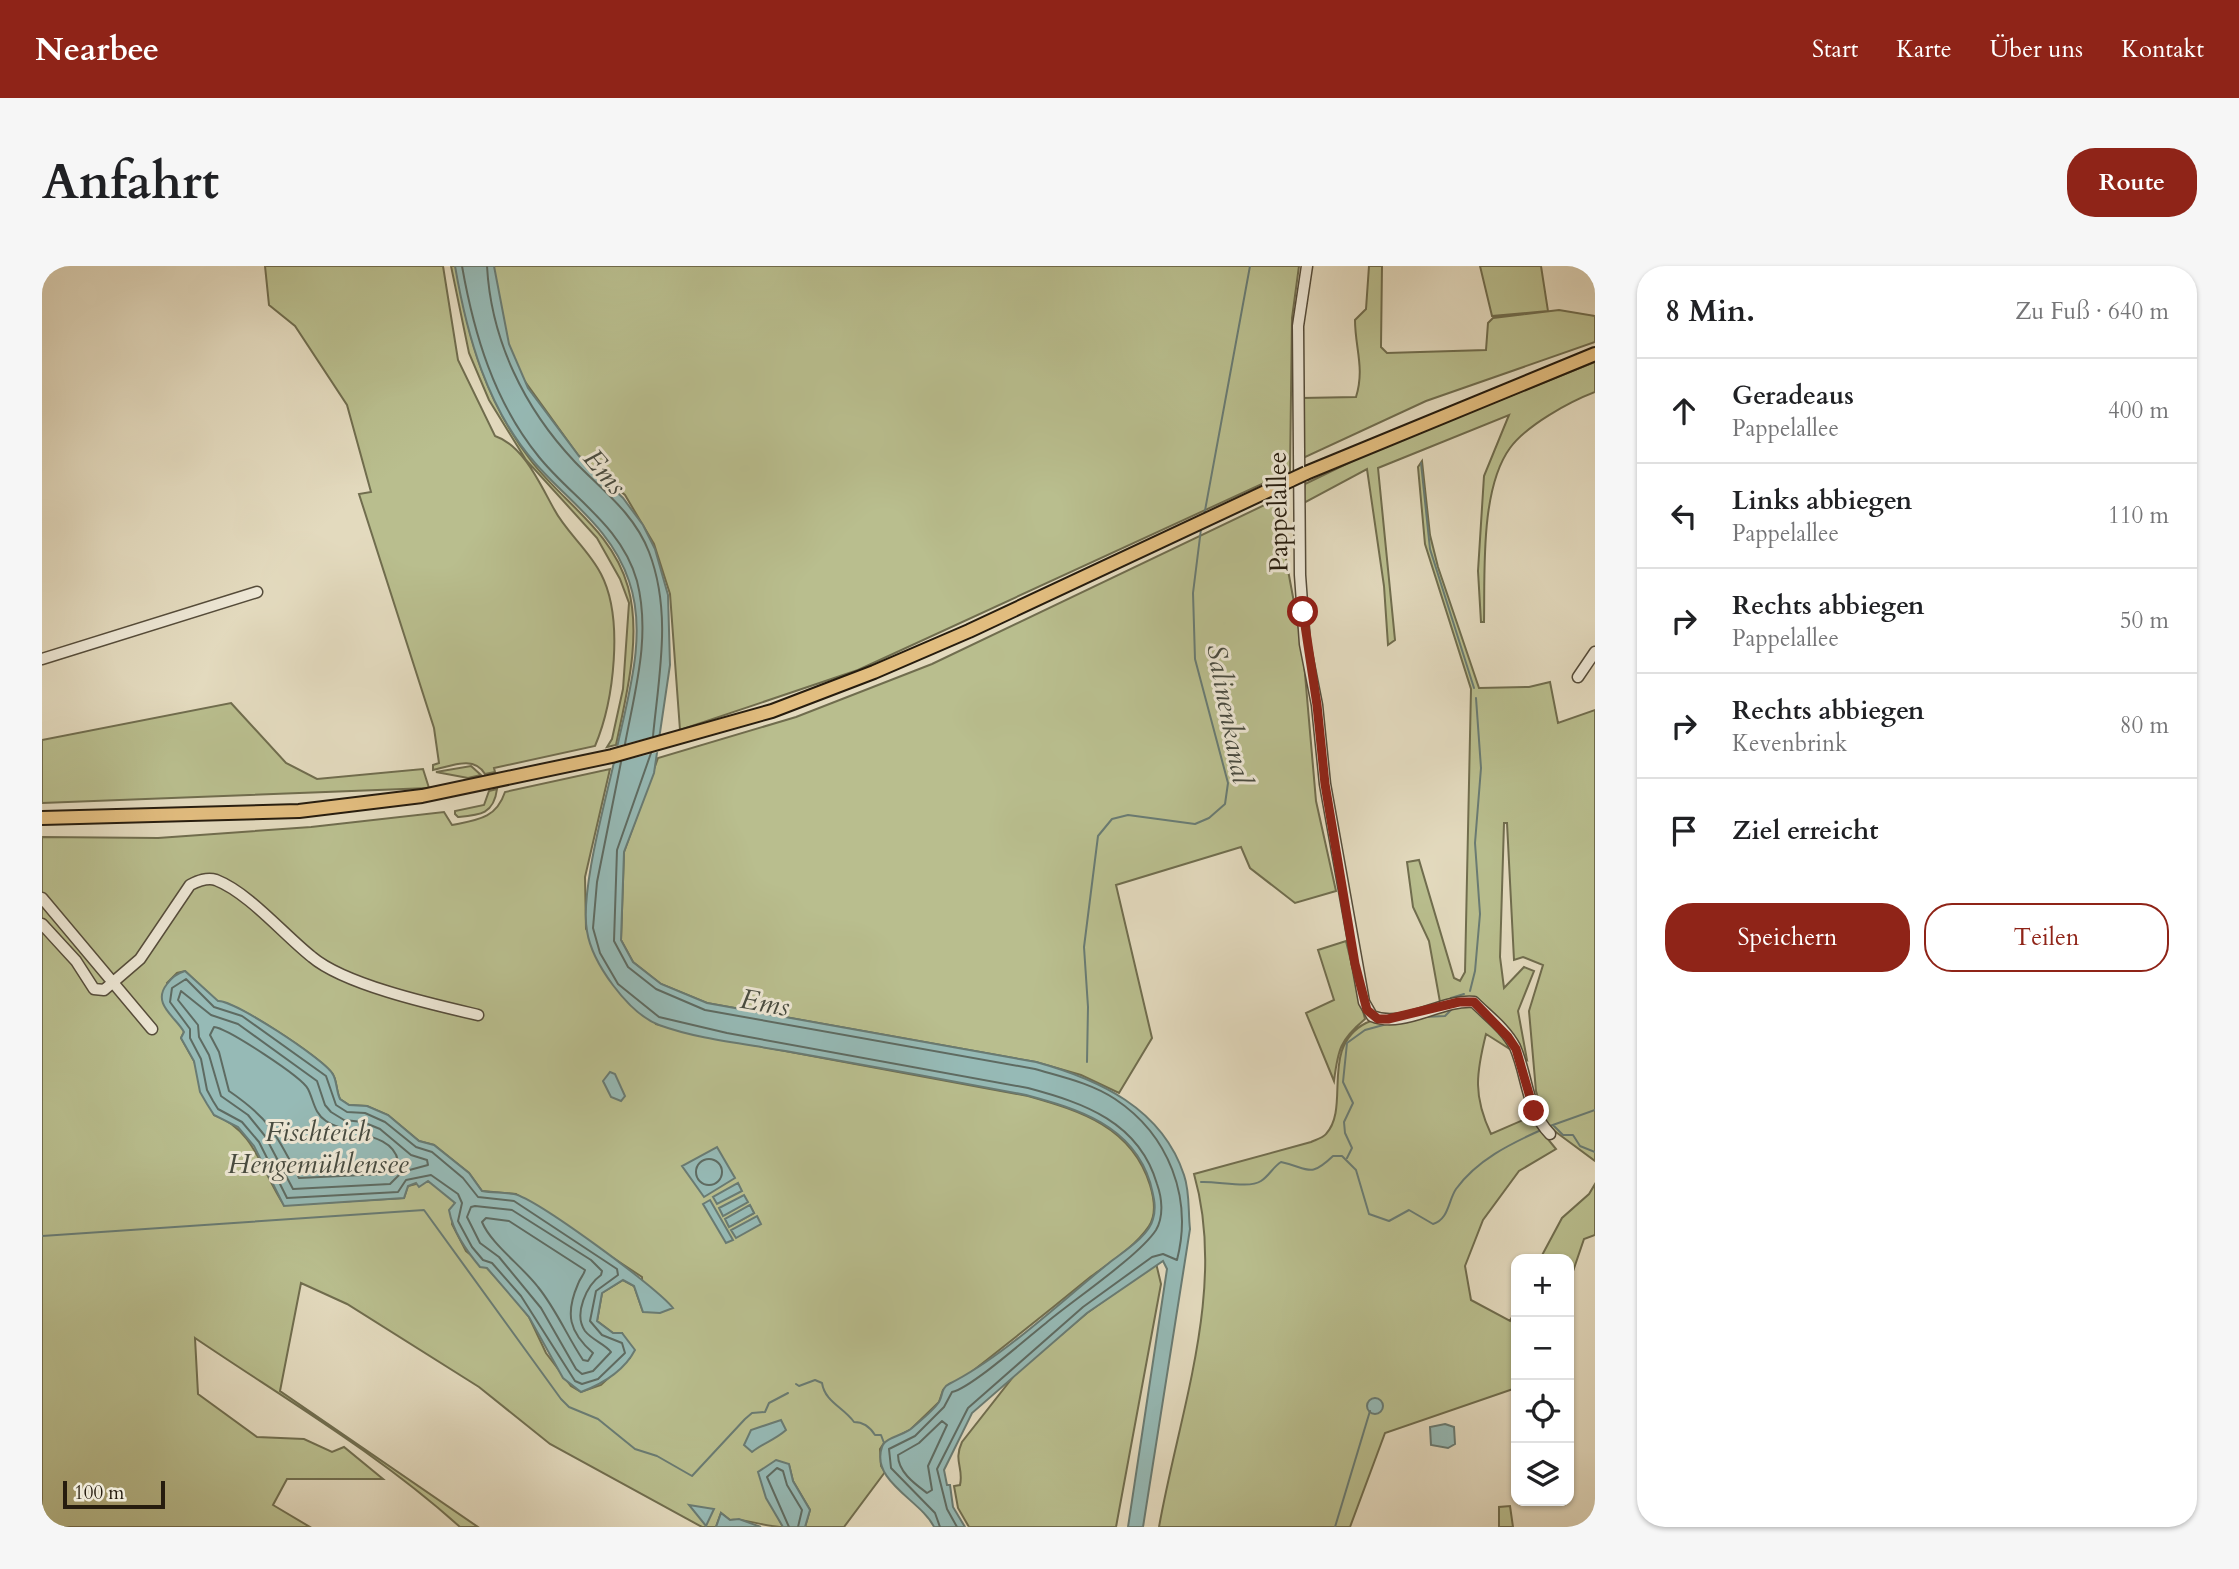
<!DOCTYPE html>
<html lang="de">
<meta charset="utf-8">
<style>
:root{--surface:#fff;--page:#f6f6f6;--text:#202124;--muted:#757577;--line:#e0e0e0;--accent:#8f2418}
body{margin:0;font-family:Cardo,serif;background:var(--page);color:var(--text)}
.controls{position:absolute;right:21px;bottom:21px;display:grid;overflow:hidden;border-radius:14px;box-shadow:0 2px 5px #0004}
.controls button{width:63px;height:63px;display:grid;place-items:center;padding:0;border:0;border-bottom:2px solid var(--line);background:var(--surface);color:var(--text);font:35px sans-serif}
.scale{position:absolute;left:21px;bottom:18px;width:102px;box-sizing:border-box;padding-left:7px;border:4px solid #261c0e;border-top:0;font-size:19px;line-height:24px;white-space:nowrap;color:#261c0e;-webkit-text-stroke:5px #ede7d5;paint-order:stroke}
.stop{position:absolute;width:21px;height:21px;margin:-16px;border:5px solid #8f2418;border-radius:50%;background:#fff}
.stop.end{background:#8f2418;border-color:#fff;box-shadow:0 2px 7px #0008}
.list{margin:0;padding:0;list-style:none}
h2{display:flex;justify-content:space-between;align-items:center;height:91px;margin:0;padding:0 28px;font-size:30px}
h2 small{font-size:23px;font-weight:400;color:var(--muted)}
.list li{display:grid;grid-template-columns:46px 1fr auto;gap:21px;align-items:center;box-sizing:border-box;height:105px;padding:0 28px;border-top:2px solid var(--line)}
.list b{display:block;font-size:26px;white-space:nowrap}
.list p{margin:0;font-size:23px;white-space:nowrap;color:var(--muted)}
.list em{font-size:23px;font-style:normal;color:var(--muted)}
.actions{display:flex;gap:14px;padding:21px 28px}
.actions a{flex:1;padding:16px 0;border:2px solid var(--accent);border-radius:28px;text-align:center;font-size:24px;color:var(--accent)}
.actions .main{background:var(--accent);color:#fff}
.icon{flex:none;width:38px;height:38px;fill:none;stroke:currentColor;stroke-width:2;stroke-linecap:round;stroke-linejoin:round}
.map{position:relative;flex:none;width:1553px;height:1261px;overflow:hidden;border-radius:28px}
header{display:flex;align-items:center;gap:42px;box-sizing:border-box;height:98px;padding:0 35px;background:var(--accent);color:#fff}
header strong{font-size:33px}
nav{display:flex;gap:38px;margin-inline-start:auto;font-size:24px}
.intro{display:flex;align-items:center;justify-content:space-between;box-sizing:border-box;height:168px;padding:0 42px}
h1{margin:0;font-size:49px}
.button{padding:18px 32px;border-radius:28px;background:var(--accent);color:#fff;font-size:24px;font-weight:700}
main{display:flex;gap:42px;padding:0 42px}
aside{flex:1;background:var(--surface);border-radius:28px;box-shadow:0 2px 5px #0004}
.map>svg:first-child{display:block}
</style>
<header>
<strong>Nearbee</strong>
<nav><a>Start</a><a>Karte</a><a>Über uns</a><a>Kontakt</a></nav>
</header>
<div class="intro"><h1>Anfahrt</h1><a class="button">Route</a></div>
<main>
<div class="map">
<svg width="1553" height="1261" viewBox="0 0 1553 1261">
<rect width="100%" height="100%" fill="#e3dabe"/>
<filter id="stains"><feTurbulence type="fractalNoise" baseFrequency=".00286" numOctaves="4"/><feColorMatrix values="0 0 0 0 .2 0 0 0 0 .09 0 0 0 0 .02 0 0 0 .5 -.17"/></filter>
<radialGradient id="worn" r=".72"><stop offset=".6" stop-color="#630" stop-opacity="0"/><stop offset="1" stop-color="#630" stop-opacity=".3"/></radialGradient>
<!-- green -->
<path fill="#b9be8e" stroke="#706d4e" stroke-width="2" fill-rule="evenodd" d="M223 0H401L416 94 453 170C481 179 498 218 512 243 524 266 547 284 559 308 582 352 572 435 553 480L452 502 453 506 443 508C432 489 409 500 391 504V499L397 497 392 462 317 228 329 226 305 139 253 60 227 39Z
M409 0H414C426 73 444 136 490 196 523 238 571 266 586 321 600 371 584 430 574 479L565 481 570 473 581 423 587 337 578 313 555 272 484 194 447 134 427 87Z
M443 0H1257L1250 52 1248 205 816 404 638 464 628 328 612 278 583 229 536 189 474 103Z
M1327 0H1340L1339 81 1345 87 1444 84 1446 57 1451 52 1517 44 1553 50V76L1384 135 1259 193 1260 132 1314 131C1323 102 1313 82 1313 54L1324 43Z
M1438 0H1499L1506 45 1450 50Z
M1553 96V126C1527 136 1485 159 1468 182 1438 223 1443 307 1442 356H1439L1436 305 1442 210 1467 149 1336 202 1353 374 1346 379 1342 320 1325 203 1260 238 1263 218 1333 184Z
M1380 195 1388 269 1396 301 1437 422 1487 421 1508 416 1516 457 1553 444V895L1503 858 1494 825 1487 745 1501 699 1481 691 1472 694 1465 557H1462L1458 691 1462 722 1482 701 1492 705 1476 745 1485 794 1444 768C1434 808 1431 830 1449 868L1488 851 1514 883 1477 905 1441 954 1423 1000 1429 1034 1468 1055 1474 1043V1122L1343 1167 1308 1261H1117C1137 1147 1185 1023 1152 908L1269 876C1273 874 1281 872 1284 868 1309 841 1277 781 1324 757 1343 748 1382 747 1404 743L1398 736 1387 675 1371 641 1365 596 1377 594 1412 712 1418 715 1423 706 1429 423 1383 278 1376 201Z
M1233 234 1261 385 1274 535 1294 625 1253 637 1208 602 1199 581 1074 619 1110 772 1077 827 1039 809 994 796 665 737 619 718 591 696 579 674 582 586 616 492 754 451 890 398Z
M189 437 244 497 275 513 381 503 387 522 0 537V474Z
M429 500 439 509 426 512 394 506Z
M568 503 543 611 544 663 614 758 684 774 986 830C1039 845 1090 861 1108 919 1112 932 1115 948 1107 960 1093 981 1067 997 1047 1012 1003 1048 959 1083 914 1118L909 1117 901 1124 897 1136 868 1164 842 1177 838 1183 839 1200 843 1206 802 1261H763L768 1244 751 1215 747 1199 736 1251 741 1261C723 1261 702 1252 688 1254L679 1247 674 1261H660L508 1178 437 1121 305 1038 259 1017 238 1125 436 1261H418C337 1188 243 1133 153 1072L156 1128 215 1171 262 1173 290 1186 302 1181 341 1213H245L231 1239 268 1261H0V571L116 572 269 561 402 546 410 559C435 554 454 553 463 526ZM143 705 176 736C192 734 280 792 290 807 295 813 294 825 298 833L307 839 325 840 346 849 377 875 392 879 427 907 440 925 474 928 600 1011 601 1046 592 1020 581 1014 560 1027 555 1055 571 1067H580L588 1092 559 1119 539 1126 529 1120 504 1087 487 1051 474 1034 445 1002 424 985 410 958 413 937 410 932 386 915 366 920 362 932 242 939C220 907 213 863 172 849L152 795 139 772 142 766 125 717 135 707ZM708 940 712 947 688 960 684 953Z
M455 523C452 548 438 549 416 551L413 548V545L442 539 447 525Z
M1304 675 1323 753C1298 774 1296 783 1292 815L1264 747 1292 734 1276 684Z
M1553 918V969L1542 973 1527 1017V993H1498L1520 952 1547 928Z
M1114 997 1119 1018 1074 1261H927L916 1242 912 1220 918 1219C922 1202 911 1195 920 1176L975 1106 1045 1047Z
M1468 1240 1471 1261H1457V1241Z"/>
<!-- water -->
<path fill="#96bab6" stroke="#697b73" stroke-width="2" d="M413 0H452L467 78 486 122 537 190 581 232 601 259 613 283 626 329 628 399 612 507 582 586 579 674 591 696 619 718 665 737 994 796C1056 813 1120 842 1142 909 1148 926 1146 946 1148 963L1101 1261H1086L1125 1003 1121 995 1045 1047 930 1147 902 1204 905 1219H908L911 1241 923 1261H892C880 1235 828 1215 840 1181 843 1171 863 1169 870 1162 878 1155 891 1145 897 1136 901 1129 899 1122 907 1118 961 1091 1017 1037 1067 997 1081 986 1107 970 1111 953 1115 940 1111 928 1108 916 1090 859 1036 843 984 829 906 814 827 800 749 786 706 778 658 774 617 759 586 747 550 697 545 665 538 626 563 537 572 496 583 439 607 372 587 315 570 263 526 235 493 197 445 142 425 70 413 0Z
M143 705 176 735C192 734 280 792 290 807 295 813 294 825 298 833L307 839 325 840 346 849 377 875 392 879 427 907 440 925C450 927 462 926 472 928 495 933 616 1022 631 1042L618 1047 601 1046 592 1020 581 1014 560 1027 555 1055 571 1067H580L593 1084C582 1105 560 1118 539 1126L521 1112 487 1051 445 1002 438 1001C424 984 411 966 407 944L413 937 386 915 377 921 374 917 366 920 362 932 242 940 212 880 196 861 172 849 165 838 158 826 152 795 139 772 142 766C134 751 109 738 125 718 130 711 136 707 143 705Z
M568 806 573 808 583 830 579 835 569 831 561 815Z
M675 881 693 912 662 931 640 900Z
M696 917 700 925 675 938 671 931Z
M702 929 706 936 681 950 677 942Z
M668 934 691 974 684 977 661 938Z
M708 939 712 947 687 961 683 953Z
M715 950 719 958 694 972 689 964Z
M1325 1140a8 8 0 1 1 16 0a8 8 0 1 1-16 0Z
M739 1154 744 1164C733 1174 721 1177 710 1186L702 1179 709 1164Z
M1403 1158 1412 1161 1413 1178 1406 1182 1389 1179 1388 1161Z
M734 1194 747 1198 751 1215 768 1244 763 1261H741L724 1232 716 1206Z
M647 1239 672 1243 664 1260Z
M679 1247 688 1254 697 1253 719 1261H674Z"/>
<!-- pier -->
<path fill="#e3dabe" d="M621 468 620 485 568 498 571 481Z"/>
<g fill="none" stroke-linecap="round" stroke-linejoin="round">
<!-- shore -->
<path stroke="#5e6b62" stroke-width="2" d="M420 0C432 68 452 136 497 191 530 232 580 260 595 315 609 370 593 424 583 478
M445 0C449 74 482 142 533 196 560 224 592 247 607 286 630 346 617 408 611 470
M609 487 575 584 572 675 586 701 614 723 663 744 993 803C1020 811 1049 817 1073 833 1127 869 1151 932 1135 994L1121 988 1110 991 1041 1041 926 1142 895 1203 905 1243 915 1261
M579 496 555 616 551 662 558 687 576 718 617 751 685 767 986 822C1042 837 1097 856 1115 918 1120 932 1122 950 1114 964 1097 990 1030 1035 1004 1057 985 1072 929 1122 910 1126L902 1141 873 1170 847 1183 849 1202 893 1247 898 1261
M144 713 172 741 200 750 284 810 294 839 305 846 323 847 343 856 374 881 390 886 421 912 436 931 472 935 575 1003 576 1009 554 1025 548 1055 560 1069 580 1077 583 1087 556 1113 540 1118 533 1115 479 1030 450 997 441 994 430 981 416 955 420 937 416 928 389 909 364 914 356 926 245 932 217 876 200 856 176 843 171 835 165 824 159 793 148 772V763L128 736 130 722Z
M139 725 169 749 196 758 275 815 283 839 289 846 302 854 321 856 338 863 369 889 385 894 386 899 360 906 348 918 251 923 223 870 206 849 179 830 167 789 157 771 156 759 136 734Z
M172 761C185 762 260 811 266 823 272 835 272 847 284 855 303 869 351 866 356 895L342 908 257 912C235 869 228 853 187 825L177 786 168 769Z
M654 906a13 13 0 1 1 26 0a13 13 0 1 1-26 0Z
M433 940 470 944 549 994 560 1005 559 1009C545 1019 531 1048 543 1065 550 1074 563 1078 569 1086L551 1105 540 1108 534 1103 499 1042 457 991 438 977 425 951 429 941Z
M444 952 467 955 543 1004C542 1009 538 1012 536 1018 523 1048 527 1066 551 1087L546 1095 541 1094C525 1070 514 1043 496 1021 480 1000 449 978 440 956Z
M900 1155 905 1159 886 1200 890 1224 885 1227C873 1218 856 1206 856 1189L877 1177Z
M747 1261 725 1211 735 1202 741 1205 745 1219 760 1244 756 1261"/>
<!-- stream -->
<path stroke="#697b73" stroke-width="2" d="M1379 197 1388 283 1432 422
M1162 250 1208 0
M1428 725 1433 705 1438 648 1433 577 1439 502 1434 432
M1409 732 1422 728
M1382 751 1403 750 1409 744
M1045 796 1046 741 1042 681 1056 570 1070 553 1086 549 1153 558 1167 552 1183 538 1186 517 1153 393 1151 327 1159 263
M1511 859 1521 869H1531L1538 880 1553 886
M1508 860 1553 844
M1305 892 1310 882 1303 867 1302 856 1311 837 1301 816 1305 777 1323 764 1345 758
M1159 916C1176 915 1207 923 1219 915 1227 910 1231 901 1239 896 1267 902 1267 913 1291 890H1300L1314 904 1327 948 1347 955 1367 944 1391 958C1407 953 1406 935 1414 923 1435 894 1468 878 1499 864
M0 970 382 944 519 1133 527 1141 556 1153 593 1183 615 1190 650 1210 703 1153 710 1147 723 1146 727 1137 746 1127
M754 1118 757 1120 773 1114 780 1117C783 1136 801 1141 812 1156 821 1156 828 1161 833 1169H839L842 1177
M1293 1261 1328 1145"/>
<!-- minor casing -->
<g stroke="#554c3a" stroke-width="13">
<path id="minor" d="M1265 0 1256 60 1258 309 1263 378 1275 439 1283 518 1322 736 1330 750C1362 763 1399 733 1432 736 1446 750 1464 763 1473 781 1486 811 1484 843 1508 868
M0 393 215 326
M1536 411 1553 386
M0 632 110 763
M0 658 34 695 52 723 62 724 98 693 148 619C156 615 165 611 174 614 207 627 241 668 270 691 303 719 393 739 436 749"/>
</g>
<!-- major casing -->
<g stroke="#261c0e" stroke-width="16">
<path id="major" d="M1264 207 1553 88
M0 552 257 545 380 530 570 490 730 445 832 406 927 365 1249 214"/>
</g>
<!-- minor -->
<use href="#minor" stroke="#ede7d5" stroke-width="10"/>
<!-- major -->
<use href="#major" stroke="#e2bd7f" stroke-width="12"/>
<!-- major-bridge casing -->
<g stroke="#261c0e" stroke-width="16" stroke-linecap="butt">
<path id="major-bridge" d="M1249 214 1264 207"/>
</g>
<!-- major-bridge -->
<use href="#major-bridge" stroke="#e2bd7f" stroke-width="12"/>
</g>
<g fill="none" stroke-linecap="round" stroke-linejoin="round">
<!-- route -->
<path stroke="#8f2418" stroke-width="9" d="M1261 346 1275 439 1283 518 1313 698 1325 744 1336 753H1346L1417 736H1432L1466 771 1474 783 1492 845"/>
</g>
<g text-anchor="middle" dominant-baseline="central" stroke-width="6" stroke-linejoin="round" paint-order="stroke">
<!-- street labels -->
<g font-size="26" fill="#261c0e" stroke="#ede7d5">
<text transform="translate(1236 246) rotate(-91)">Pappelallee</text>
</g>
<!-- water labels -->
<g font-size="28" font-style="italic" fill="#484b40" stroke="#ede7d5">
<text transform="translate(563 206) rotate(50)">Ems</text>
<text transform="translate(1187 448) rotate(79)">Salinenkanal</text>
<text transform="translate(723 737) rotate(10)">Ems</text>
<text x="276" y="866">Fischteich<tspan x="276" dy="32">Hengemühlensee</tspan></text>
</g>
</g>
<rect width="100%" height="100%" filter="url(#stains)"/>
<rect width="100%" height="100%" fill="url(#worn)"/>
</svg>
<div class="controls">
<button>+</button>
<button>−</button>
<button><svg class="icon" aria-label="locate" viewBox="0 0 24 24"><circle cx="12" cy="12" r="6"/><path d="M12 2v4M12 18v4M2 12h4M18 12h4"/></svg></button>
<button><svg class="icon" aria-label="layers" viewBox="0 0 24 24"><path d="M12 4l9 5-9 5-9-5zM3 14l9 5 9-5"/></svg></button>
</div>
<div class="scale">100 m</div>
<div class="stop" style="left:1261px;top:346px"></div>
<div class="stop end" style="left:1492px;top:845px"></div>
</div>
<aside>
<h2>8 Min.<small>Zu Fuß · 640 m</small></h2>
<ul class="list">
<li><svg class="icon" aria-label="ahead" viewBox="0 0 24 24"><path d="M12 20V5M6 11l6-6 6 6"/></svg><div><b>Geradeaus</b><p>Pappelallee</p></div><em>400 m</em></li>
<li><svg class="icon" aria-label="left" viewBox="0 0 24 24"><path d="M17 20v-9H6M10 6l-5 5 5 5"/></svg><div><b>Links abbiegen</b><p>Pappelallee</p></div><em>110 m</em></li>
<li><svg class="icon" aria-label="right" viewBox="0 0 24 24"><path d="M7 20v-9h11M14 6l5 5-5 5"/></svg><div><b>Rechts abbiegen</b><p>Pappelallee</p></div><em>50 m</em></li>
<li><svg class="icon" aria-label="right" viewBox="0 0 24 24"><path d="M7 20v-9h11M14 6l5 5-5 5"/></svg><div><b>Rechts abbiegen</b><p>Kevenbrink</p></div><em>80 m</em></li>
<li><svg class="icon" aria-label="arrive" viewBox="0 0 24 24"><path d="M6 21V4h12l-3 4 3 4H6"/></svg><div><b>Ziel erreicht</b></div></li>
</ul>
<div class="actions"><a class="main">Speichern</a><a>Teilen</a></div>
</aside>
</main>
